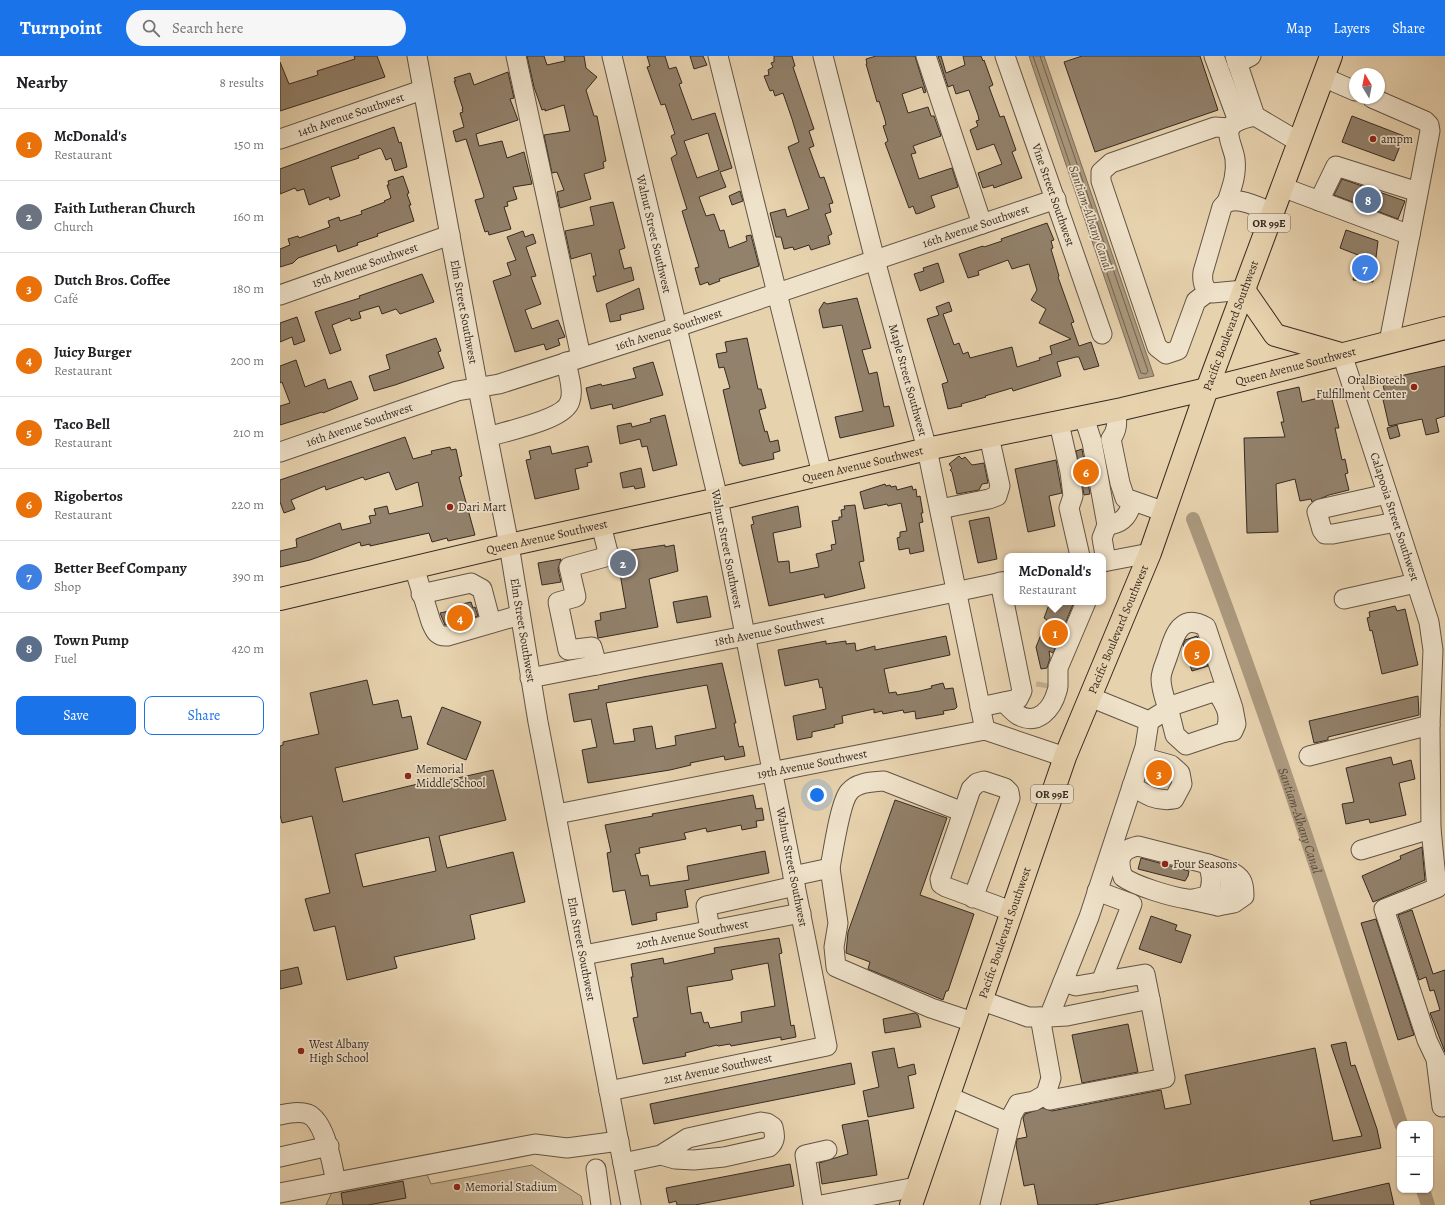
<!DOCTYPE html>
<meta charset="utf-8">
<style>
:root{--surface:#fff;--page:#f6f6f6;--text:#202124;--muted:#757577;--line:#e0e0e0;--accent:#1a73e8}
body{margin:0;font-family:Alegreya,serif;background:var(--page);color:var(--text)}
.controls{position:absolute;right:12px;bottom:12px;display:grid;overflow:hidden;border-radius:8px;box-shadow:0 1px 3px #0004}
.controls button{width:36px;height:36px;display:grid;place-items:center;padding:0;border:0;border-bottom:1px solid var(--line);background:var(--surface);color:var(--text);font:20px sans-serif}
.compass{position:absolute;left:1069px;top:12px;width:36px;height:36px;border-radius:50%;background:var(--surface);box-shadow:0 1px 3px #0004;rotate:350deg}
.you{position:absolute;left:537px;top:739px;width:14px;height:14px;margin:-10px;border:3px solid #fff;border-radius:50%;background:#1a73e8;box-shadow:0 0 0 6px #1a73e833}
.badge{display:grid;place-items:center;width:26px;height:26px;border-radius:50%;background:var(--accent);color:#fff;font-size:13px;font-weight:700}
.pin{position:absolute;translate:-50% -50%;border:2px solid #fff;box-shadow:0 1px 4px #0006}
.popup{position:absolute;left:724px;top:497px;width:102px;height:52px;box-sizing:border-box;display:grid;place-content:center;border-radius:8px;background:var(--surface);filter:drop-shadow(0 1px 3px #0005);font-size:13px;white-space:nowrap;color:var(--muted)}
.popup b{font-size:15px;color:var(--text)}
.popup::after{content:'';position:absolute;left:50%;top:100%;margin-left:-8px;border:8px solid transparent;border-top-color:var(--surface)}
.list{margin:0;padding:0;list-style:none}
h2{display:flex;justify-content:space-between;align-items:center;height:52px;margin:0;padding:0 16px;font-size:17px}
h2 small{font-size:13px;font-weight:400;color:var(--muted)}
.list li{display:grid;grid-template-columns:26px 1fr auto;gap:12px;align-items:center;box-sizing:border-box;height:72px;padding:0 16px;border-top:1px solid var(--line)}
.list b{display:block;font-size:15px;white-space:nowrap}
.list p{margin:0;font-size:13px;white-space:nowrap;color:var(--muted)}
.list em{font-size:13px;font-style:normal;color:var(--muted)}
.actions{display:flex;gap:8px;padding:12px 16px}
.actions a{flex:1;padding:9px 0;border:1px solid var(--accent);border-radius:8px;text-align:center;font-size:14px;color:var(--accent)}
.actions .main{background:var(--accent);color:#fff}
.icon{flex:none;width:22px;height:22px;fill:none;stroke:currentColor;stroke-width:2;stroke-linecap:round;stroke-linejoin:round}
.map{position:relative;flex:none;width:1165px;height:1149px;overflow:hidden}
header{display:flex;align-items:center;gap:24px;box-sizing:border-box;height:56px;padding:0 20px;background:var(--accent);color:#fff}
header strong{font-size:19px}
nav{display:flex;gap:22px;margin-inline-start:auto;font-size:14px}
.search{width:280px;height:36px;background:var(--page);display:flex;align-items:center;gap:10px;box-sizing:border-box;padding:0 14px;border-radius:22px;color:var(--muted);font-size:15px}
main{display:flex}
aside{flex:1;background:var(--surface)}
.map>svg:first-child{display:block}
</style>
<header>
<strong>Turnpoint</strong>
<div class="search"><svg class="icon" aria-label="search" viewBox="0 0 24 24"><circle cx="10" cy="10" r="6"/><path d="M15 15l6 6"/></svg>Search here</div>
<nav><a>Map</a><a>Layers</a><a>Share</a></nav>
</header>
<main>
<aside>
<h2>Nearby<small>8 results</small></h2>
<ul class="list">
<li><span class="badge" style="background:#e8710a">1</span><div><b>McDonald's</b><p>Restaurant</p></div><em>150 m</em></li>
<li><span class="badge" style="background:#6b7280">2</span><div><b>Faith Lutheran Church</b><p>Church</p></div><em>160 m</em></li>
<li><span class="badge" style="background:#e8710a">3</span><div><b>Dutch Bros. Coffee</b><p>Café</p></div><em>180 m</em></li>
<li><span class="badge" style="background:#e8710a">4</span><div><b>Juicy Burger</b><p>Restaurant</p></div><em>200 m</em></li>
<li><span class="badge" style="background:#e8710a">5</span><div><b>Taco Bell</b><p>Restaurant</p></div><em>210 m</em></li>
<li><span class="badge" style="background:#e8710a">6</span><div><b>Rigobertos</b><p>Restaurant</p></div><em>220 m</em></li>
<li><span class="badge" style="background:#3f7fe0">7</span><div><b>Better Beef Company</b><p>Shop</p></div><em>390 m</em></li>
<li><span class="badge" style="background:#5c6f8a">8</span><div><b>Town Pump</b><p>Fuel</p></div><em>420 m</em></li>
</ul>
<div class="actions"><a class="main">Save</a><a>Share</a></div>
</aside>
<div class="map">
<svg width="1165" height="1149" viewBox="0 0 1165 1149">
<rect width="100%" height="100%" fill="#e7d2ae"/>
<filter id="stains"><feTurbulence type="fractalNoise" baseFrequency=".005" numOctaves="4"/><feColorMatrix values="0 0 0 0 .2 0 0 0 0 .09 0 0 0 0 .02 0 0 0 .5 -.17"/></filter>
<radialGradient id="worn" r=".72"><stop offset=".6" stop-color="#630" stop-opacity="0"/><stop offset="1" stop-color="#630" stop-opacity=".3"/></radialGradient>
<!-- green -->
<path fill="#c9b596" stroke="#80705c" d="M252 1109 301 1140 303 1149H46L53 1134 146 1116 151 1128Z"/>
<!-- water -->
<path fill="#ab997e" stroke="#7c6d59" d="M749 0H764L874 320 859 323Z"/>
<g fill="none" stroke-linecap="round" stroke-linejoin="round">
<!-- shore -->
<path stroke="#706250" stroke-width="1" d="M753 0 861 317 866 318 868 315 760 0"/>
<!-- canal -->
<g stroke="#ab997e" stroke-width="14">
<path id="s1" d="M913 463C990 662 1054 866 1121 1068"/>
<path d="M1143 1134 1148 1149"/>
</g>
</g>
<!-- building -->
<path fill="#92816b" stroke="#362a22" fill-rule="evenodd" d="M74 0H97L105 21 0 55V6L9 28 38 19 37 15 75 3Z
M247 0H264L267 9 285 5 284 0H304L306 12 317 21 306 34 314 60H317L326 105 323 106 324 112 304 118 311 143 280 152 277 136 284 134 277 116 272 117 264 79 290 75 284 49 265 55V53L262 54 254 31Z
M367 0H385L389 13 396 11 402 27 399 28 412 64 435 57 452 112 440 116 446 131 419 141 426 160 434 158 440 175 444 174 449 192 467 185 466 180 471 179 479 210 439 223 440 225 429 229 428 226 420 229 415 212 419 211 402 155 407 153 391 102 397 98 391 80 395 78 385 48 381 49 375 33 367 11 370 10ZM428 77 439 114 417 122 404 85Z
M410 0H423L427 9 414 13Z
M494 0H512L515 10 513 11 534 73 529 75 534 90 529 92 540 122 544 121 553 147 549 148 551 156 545 158 552 178 548 180 550 188 531 194 529 189 514 194 513 191 504 193 501 181H496L490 157 505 153 507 161 529 153 508 91 519 86 512 63 503 37 495 40 493 34 490 35 484 20 489 19 488 14 493 11 491 7 494 6Z
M596 0H635L646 36 644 37 642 31 622 38 628 57 648 51 651 60H654L661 80 633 90 636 97 631 98 639 123 672 112 678 131 651 140 655 151 640 157 636 158 633 150 629 152 605 87 608 85 603 70 606 69 605 64 599 45 597 46 586 8H587L586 3Z
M658 0H661L666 17 685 9 683 0H701L703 5 704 4 713 29 709 31 720 61 724 60 736 94 732 96 742 122 714 132 713 129 703 132 698 117 722 108 714 88 697 94 690 74 698 70 696 65 699 64 698 59 689 34 676 38 673 29 668 31Z
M802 0H920L938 54 815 96 784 6Z
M228 16 234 42 230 43 238 64 196 78 199 90 222 85 227 102 244 96 252 128 233 131 237 143 227 146 228 150 224 151 231 173 209 179 208 175 205 176 195 144 203 142 204 140 186 83 176 86 173 75 184 71 180 57 183 56 182 53H183L174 25H176L174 22 190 17 194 29Z
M1072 60 1124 80 1114 105 1062 86Z
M114 71 119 87 121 86 127 111 115 115 111 102 106 104 102 94 100 92 78 100 79 102 51 111 60 140 50 144 49 141 29 149 24 133 17 135 15 132 0 138V113Z
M123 120 129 137 127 138 131 149H129L134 165 97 178 98 180 77 187 78 189 58 196 56 189 18 202 13 207 0 211V193L10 189 8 183 18 180 19 182 50 171 48 165 59 161 60 165 82 158 81 155 105 146 104 145 111 142 107 129H109L108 125Z
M1062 123 1125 145 1118 163 1054 139Z
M460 135 463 145 452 149 449 140Z
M333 146 345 192 339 194 344 213 351 211 354 224 317 236 313 220H316L311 197 291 203 285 175 314 169 310 151Z
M767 167 774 184 771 185 773 192 771 193 779 220 778 221 794 266 791 267 799 290 811 286 819 310 804 314 799 301H796L777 306 781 320 733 335 732 332 705 340 706 341 681 348 682 350 668 353 662 328 668 326 647 263 659 259 656 251 669 246 672 255 663 258 674 289 679 287 683 298 688 296 690 302 732 291 737 311 760 304 759 302 772 298 770 290 791 283 759 267 766 253 751 244 757 234 749 208 732 213 728 204 698 215 699 219 688 222 679 198 703 190 704 191 722 185 721 183Z
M1066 174 1098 185 1093 226 1073 224 1078 199 1060 192Z
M243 175 245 181 253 178 256 187 246 191 256 220 251 221 261 248 245 254 252 273 278 264 285 281 278 283 280 289 266 294 264 288 235 296 213 225 231 219 227 207 236 204 227 181Z
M658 207 664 226 640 235 634 218 644 215 643 212Z
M142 218 154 246 120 258 116 253 102 258 99 250 79 256 81 262 71 265 70 262 52 269 61 294 50 298 35 256 80 242 79 240Z
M359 232 364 253 340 259 341 264 330 266 326 248Z
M577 242 591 292 582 294 589 318 597 316 604 351 609 350 614 370 560 382 555 361 583 355 562 269 543 272 539 254 544 246 547 248Z
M17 261 25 285 14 289 12 281 0 286V267Z
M156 282 161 295 158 296 164 312 115 329 94 335 89 320 110 313 106 299Z
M467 282 478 333H481L486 352 479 354 485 376 487 375 490 386 498 384 500 395 493 397 494 403 462 410V408H460L443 334 450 332 444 311 439 312 436 298 447 296 445 286Z
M16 304 25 331 45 323 48 333 71 325 78 343 43 357 42 356 0 369V350L10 347 2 326 0 327V310Z
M373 306 383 339 333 353 332 348 311 353 306 332 321 328 322 330 356 322 353 312Z
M1165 310V360L1156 363 1159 376 1146 379 1142 363 1109 370 1102 339 1105 338 1102 324Z
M1019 331 1022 346 1051 339 1059 372H1055L1062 404 1065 403 1068 417 1065 418 1069 434 1049 439 1032 446 1031 443 1020 445 1015 423 996 428 998 476 967 477 964 382 1005 381 1001 366H1004L997 336Z
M385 359 397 409 373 415 367 390 362 391 360 383 340 388 337 370 351 367 352 371 371 366 370 363Z
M1117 369 1120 380 1110 383 1107 372Z
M125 381 133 403 152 398 151 395 170 391 171 394 176 393 182 420 179 421 195 479 168 485 167 482 152 486 149 477 90 490V488L81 490 80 486 30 504 0 511V495L17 491 16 483 60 467 62 474 91 467 89 460 96 459 94 453 107 450 109 458 143 450 138 426 116 434 109 416 85 424 83 421 46 434 45 430 11 444 15 453 4 457 0 446V424Z
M270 390 272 398 308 390 312 406 307 407 308 410 295 413 299 433 255 443 246 404 251 403 249 395Z
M802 393 810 438 804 439 796 395Z
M679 400 682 403 685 401 692 409 704 407 708 427 702 428 699 434 677 438 672 416 670 414 672 412 669 408Z
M776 404 782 437 769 440 775 470 748 476 735 413Z
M361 412 365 431 355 433 354 430 343 432 340 417Z
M605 428 606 430 610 429 611 431 616 430 617 434 632 430 633 434 636 433 637 441 640 440 643 457H641L643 466 639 467 644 495 630 498 629 492 619 494 617 482 620 481V476L627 475 621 447 608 450 607 448 584 453 580 436Z
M575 449 584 505 579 506 585 532 545 542 544 538 489 550 471 469 474 468 472 461 518 450 521 471 493 477 498 506 509 505 510 517 539 511 536 498 552 494 551 489 556 488 552 465 559 464V461H562L561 454 565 453 564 450Z
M709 461 717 503 698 507 689 465Z
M385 489V491L394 489 398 515 369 523 378 571 318 582 315 565 321 564 320 557 346 552 338 506 340 503 339 496Z
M281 503 278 513 281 526 262 529 258 507Z
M427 540 431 561 397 567 393 546Z
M191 546 193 552 195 551 198 560 165 569 160 557 174 554 173 550Z
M770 546H794L773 597 769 595 770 602 767 612 761 613 756 591 767 564 764 562Z
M1115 550 1117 555 1125 553 1138 609 1102 618 1092 574 1090 575 1087 562 1090 561 1089 556Z
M666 580 670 599 604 613 609 637 616 636 617 639 640 635 652 632 651 630 663 627 665 633 673 632 677 651 675 653 663 655 664 658 636 663 635 655 624 657 623 654 603 658 602 655 594 657V653L562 660 563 667 554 669 555 671 532 676V681L517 684 513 660 546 653 542 631 540 632 538 623 505 630 498 594 546 585V588L566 585V588L575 587 576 595 595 590V594Z
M917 580 928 610 912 615 903 589 905 584Z
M442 607 456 667H454L459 691 463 690 465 700 445 704 444 700 410 707 411 709 390 714 308 727 302 694 317 691 311 663 294 666 289 638 319 633 318 630 363 621ZM427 629 436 672 395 680 396 689 376 693 372 670 353 673 355 685 334 688 326 647Z
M87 624 93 649 118 644 122 662 131 660 138 693 55 712 63 746 146 726 147 729 213 714 226 764 159 780 167 812 233 796 245 846 190 859 195 883 114 901 117 912 67 924 55 870 34 875 25 843 50 837 32 760 2 767 0 759V690L3 689V686L39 678 30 637ZM149 781 156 815 83 831 75 798Z
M1138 640 1139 659 1048 681V684L1034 687 1029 665Z
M162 651 201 666 186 704 147 688Z
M1111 701 1113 709 1131 704 1135 723 1119 727 1126 759 1090 767 1089 763 1066 768 1062 748 1074 746 1066 712Z
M473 739 476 753 482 752 484 764 476 765 477 771 462 774 461 769 427 776 426 772 404 777 406 783 359 792 360 797 355 798 361 820 368 819 370 830 409 824 407 810 485 795 489 817 405 834 408 851 376 857 377 864 352 869 345 834 333 836 327 797 331 796 325 769 373 760 372 758Z
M615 744 667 762 640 839 694 858 668 935H666L663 944 588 913 590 906 566 897 568 876Z
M1142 791 1145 824 1093 846 1082 820 1121 803 1120 800Z
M861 802 909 815 908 820 905 825 858 813Z
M1132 854 1153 918 1165 914V996L1150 957 1160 954 1154 934 1150 935 1146 921 1139 924 1118 859Z
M871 860 897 869 895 874 911 879 901 907 859 893Z
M1096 863 1134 979 1118 984 1081 867Z
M499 882 502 897 499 898 511 970 514 969 516 981 501 984V981L451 990 450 988 438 990 437 989 405 997 406 1000 363 1008 353 962 358 961 351 921H353L351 908 383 902 384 908 435 897 434 892ZM488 907 495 950 461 956 462 966 430 972 428 966 424 967 421 956 411 958 407 931 451 924 453 923 451 914Z
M18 911 22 928 0 933V915Z
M635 957 638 959 641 971 605 977 603 963Z
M848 968 858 1016 802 1027 792 979Z
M1066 986 1071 1010 1075 1009 1097 1073 1101 1092 814 1149H758L754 1128 744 1130 736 1089 737 1083 747 1081 743 1062 745 1058 763 1052 772 1055 881 1034 885 1053 911 1048 905 1019 1035 992 1053 1085 1082 1080 1051 989Z
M614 992 618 1012 634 1008 636 1018 628 1020 634 1052 588 1061 583 1035 599 1031 592 996Z
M571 1007 575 1028 374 1068 370 1048Z
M588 1064 597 1119 542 1128 539 1107 568 1098 562 1069Z
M510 1108 514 1130 415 1149H397L396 1145 389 1147 386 1132Z
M123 1125 126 1142 88 1149H63L61 1137Z
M1109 1127 1114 1149H1031L1030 1145Z"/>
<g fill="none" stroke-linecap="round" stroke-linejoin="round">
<!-- minor-tunnel -->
<path stroke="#c4b092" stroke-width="19" stroke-dasharray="19 10" stroke-linecap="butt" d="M765 632 766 627"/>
<!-- minor casing -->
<g stroke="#625445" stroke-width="21">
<g id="minor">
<path id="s2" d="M137 0 198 332 229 489 258 666 351 1149"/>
<path d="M236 0 301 301"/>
<path d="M438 0 542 418"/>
<path id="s3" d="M543 0 595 204 647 393 705 674"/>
<path d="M646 0 702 168"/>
<path id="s4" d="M725 0 822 278"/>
<path d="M934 0 958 65"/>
<path d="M955 0 975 60 1019 86"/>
<path d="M957 7 971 0"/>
<path d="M1043 21 1075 35"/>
<path d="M1092 42 1145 65 1149 69 1150 75 1130 179"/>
<path id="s5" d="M0 83 142 34"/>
<path d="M1002 131 1130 179 1109 286"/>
<path d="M1039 145 1056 110 1138 136"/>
<path d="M947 146C952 131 957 118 955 103 954 94 946 80 950 72 955 63 967 62 975 60"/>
<path d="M964 234 932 237C923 234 922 224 923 216L942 151C952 136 980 152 993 157"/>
<path d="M928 236 916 245 898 294 886 298 877 291 821 125V116L831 107 935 71 950 72"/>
<path id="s6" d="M0 239 170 179"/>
<path id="s7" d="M1062 298 1149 566 1153 594 1150 669 1151 773 1157 832 1104 853 1147 984 1156 1003 1162 1051 1165 1050"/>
<path d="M804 361 812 386 827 469 822 482 826 505"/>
<path d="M776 366 781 376 790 416 793 440 789 452 800 500"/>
<path d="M208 381C225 375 285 364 290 345 294 334 288 317 286 306"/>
<path d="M831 383 840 427 845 442 885 456"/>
<path d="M831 383C838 373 837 366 836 354"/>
<path id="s8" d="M0 396 177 335 219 328 397 271 776 143"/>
<path d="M1107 438 1040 453 1037 456 1042 474 1045 478H1053L1116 466"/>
<path d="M660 453 709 443 717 440 720 430 709 380"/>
<path d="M827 469C842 468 849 460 852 445"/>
<path d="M823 506 870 497"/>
<path d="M134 511 151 566C155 575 157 581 168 580L240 559"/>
<path d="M141 538 191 527 202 533 211 567"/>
<path d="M1064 543 1136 527"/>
<path d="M317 609 312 591 288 594 278 546 296 541 289 511 329 500 321 469"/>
<path id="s9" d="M250 622 465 580 727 525"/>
<path d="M778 631V612L806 546"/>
<path d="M933 636H937C946 650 952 660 945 676L906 689 895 679 888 651Z"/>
<path d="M724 646C728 650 733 656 738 659 758 670 772 653 777 635"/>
<path d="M700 651 738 643 742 635 720 526"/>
<path d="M869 665 888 653C885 643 881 633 881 623 881 615 886 606 888 599 894 581 900 556 926 571L953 652 956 668 953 675 945 676"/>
<path d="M1029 700 1150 669"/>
<path d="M852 730C866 739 877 746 894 743L902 728 900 717 891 709 862 701"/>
<path id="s10" d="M277 758 705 674 785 701"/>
<path d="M858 790 928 808C932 820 933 827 928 839 922 841 915 844 907 843 892 841 855 830 843 821 837 804 839 794 858 790Z"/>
<path d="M1081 794 1151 773"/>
<path d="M550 812 558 867 554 891 556 911 651 952 693 966"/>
<path d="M513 820 550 812C553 796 560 747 569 736 577 726 592 726 604 725L683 756"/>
<path d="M817 835 852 848 821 926"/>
<path d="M693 842 730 742 729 736 725 732 704 725 697 727 691 733 660 823 661 828 666 831 731 855"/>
<path d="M911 844 938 850C951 838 951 832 949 815L928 808"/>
<path d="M938 850 954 847 964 840C964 827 962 820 949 815"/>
<path d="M430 874 426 850 515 830"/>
<path id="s11" d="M304 899 521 857"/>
<path d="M700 944 748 961H769L809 861 865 691 869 665 810 641"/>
<path d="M769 961 787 960 870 943 865 918 796 930 783 926"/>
<path id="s12" d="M329 1035 547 990 438 443 332 0"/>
<path d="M766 1038 770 1044 885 1022 870 943"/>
<path d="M667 1040 730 1067"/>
<path d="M0 1059C9 1057 19 1055 28 1058 46 1066 52 1109 56 1126"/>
<path d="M0 1101 49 1090"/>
<path d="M343 1107 381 1099 395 1103 414 1104 444 1101 489 1091C496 1085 495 1079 493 1071L487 1067 481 1066 408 1082 381 1099"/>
<path d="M316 1113 321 1149"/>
<path d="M0 1137 255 1088 287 1092 339 1085"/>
<path d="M533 1149 525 1099 547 1094"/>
<path d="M541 1149 636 1131"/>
<path d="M710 1149 732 1059 738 1048 754 1045 766 1038 771 1022 760 961"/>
</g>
</g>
<!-- major casing -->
<g stroke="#362a22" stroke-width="24">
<g id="major">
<path d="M964 234 995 279 1061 298"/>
<path id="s13" d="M0 543 229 489 438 443 647 393 842 353 927 333 1165 272"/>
<path id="s14" d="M631 1149 785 701 870 497 927 333 1051 0"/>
</g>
</g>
<!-- minor -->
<use href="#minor" stroke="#efe2ca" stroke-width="19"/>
<!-- major -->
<use href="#major" stroke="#e7d2ae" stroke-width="22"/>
</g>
<!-- markers -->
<g fill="#8f2418" stroke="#efe2ca" stroke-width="1.5">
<circle cx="1093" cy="83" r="4"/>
<circle cx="1134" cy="331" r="4"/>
<circle cx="170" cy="451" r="4"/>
<circle cx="128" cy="720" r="4"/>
<circle cx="885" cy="808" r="4"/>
<circle cx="21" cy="995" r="4"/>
<circle cx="177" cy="1131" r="4"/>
</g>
<g text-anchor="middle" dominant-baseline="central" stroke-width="3.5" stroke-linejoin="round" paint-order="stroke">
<!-- shield labels -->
<g fill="#efe2ca" stroke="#6e6154" stroke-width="1">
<rect x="968" y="158" width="42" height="18" rx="3"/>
<rect x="751" y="729" width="42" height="18" rx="3"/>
</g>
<g font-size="11" font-weight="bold" fill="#362a22">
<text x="989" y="167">OR 99E</text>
<text x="772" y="738">OR 99E</text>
</g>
<!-- street labels -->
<g font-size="12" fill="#362a22" stroke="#efe2ca">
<text stroke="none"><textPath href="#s5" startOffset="75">14th Avenue Southwest</textPath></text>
<text stroke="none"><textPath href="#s4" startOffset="147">Vine Street Southwest</textPath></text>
<text stroke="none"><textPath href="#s8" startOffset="732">16th Avenue Southwest</textPath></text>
<text transform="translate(374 178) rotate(77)">Walnut Street Southwest</text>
<text stroke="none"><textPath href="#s6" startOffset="90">15th Avenue Southwest</textPath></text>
<text stroke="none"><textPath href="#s2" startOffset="260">Elm Street Southwest</textPath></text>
<text stroke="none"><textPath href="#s14" startOffset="936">Pacific Boulevard Southwest</textPath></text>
<text stroke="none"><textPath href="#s8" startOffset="408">16th Avenue Southwest</textPath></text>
<text stroke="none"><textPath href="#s13" startOffset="1042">Queen Avenue Southwest</textPath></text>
<text stroke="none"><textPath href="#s3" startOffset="335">Maple Street Southwest</textPath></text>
<text stroke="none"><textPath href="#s8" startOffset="84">16th Avenue Southwest</textPath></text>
<text stroke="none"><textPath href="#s13" startOffset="598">Queen Avenue Southwest</textPath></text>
<text stroke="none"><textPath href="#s7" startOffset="171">Calapooia Street Southwest</textPath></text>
<text stroke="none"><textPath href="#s13" startOffset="274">Queen Avenue Southwest</textPath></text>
<text transform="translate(447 493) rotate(79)">Walnut Street Southwest</text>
<text stroke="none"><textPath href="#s14" startOffset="612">Pacific Boulevard Southwest</textPath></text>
<text stroke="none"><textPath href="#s2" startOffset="584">Elm Street Southwest</textPath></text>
<text stroke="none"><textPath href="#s9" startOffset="244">18th Avenue Southwest</textPath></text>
<text stroke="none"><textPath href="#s10" startOffset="260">19th Avenue Southwest</textPath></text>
<text transform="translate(512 811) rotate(79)">Walnut Street Southwest</text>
<text stroke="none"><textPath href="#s14" startOffset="288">Pacific Boulevard Southwest</textPath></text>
<text stroke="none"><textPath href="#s11" startOffset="110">20th Avenue Southwest</textPath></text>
<text stroke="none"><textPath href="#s2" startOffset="908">Elm Street Southwest</textPath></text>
<text stroke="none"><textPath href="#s12" startOffset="111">21st Avenue Southwest</textPath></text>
</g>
<!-- poi labels -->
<g font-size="12" fill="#362a22" stroke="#efe2ca" text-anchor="start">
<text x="1101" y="83">ampm</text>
<text x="1126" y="324" text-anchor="end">OralBiotech<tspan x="1126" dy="14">Fulfillment Center</tspan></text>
<text x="178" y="451">Dari Mart</text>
<text x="136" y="713">Memorial<tspan x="136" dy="14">Middle School</tspan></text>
<text x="893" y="808">Four Seasons</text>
<text x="29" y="988">West Albany<tspan x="29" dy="14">High School</tspan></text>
<text x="185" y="1131">Memorial Stadium</text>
</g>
<!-- water labels -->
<g font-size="13" font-style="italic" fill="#594b3e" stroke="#efe2ca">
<text transform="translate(811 162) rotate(71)">Santiam-Albany Canal</text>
<text stroke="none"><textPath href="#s1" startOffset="320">Santiam-Albany Canal</textPath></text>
</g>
</g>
<rect width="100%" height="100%" filter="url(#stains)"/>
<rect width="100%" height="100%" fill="url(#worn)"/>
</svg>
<div class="controls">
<button>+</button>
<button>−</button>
</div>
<svg class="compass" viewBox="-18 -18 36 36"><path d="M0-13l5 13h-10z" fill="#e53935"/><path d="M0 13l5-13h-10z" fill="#757577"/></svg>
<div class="you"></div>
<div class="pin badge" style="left:775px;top:577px;background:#e8710a">1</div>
<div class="popup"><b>McDonald's</b>Restaurant</div>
<div class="pin badge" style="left:343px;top:507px;background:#6b7280">2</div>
<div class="pin badge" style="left:879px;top:717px;background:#e8710a">3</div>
<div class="pin badge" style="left:180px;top:562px;background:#e8710a">4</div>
<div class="pin badge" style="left:917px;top:597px;background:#e8710a">5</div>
<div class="pin badge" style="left:806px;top:416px;background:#e8710a">6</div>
<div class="pin badge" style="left:1085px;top:212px;background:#3f7fe0">7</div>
<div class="pin badge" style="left:1088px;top:144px;background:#5c6f8a">8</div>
</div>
</main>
